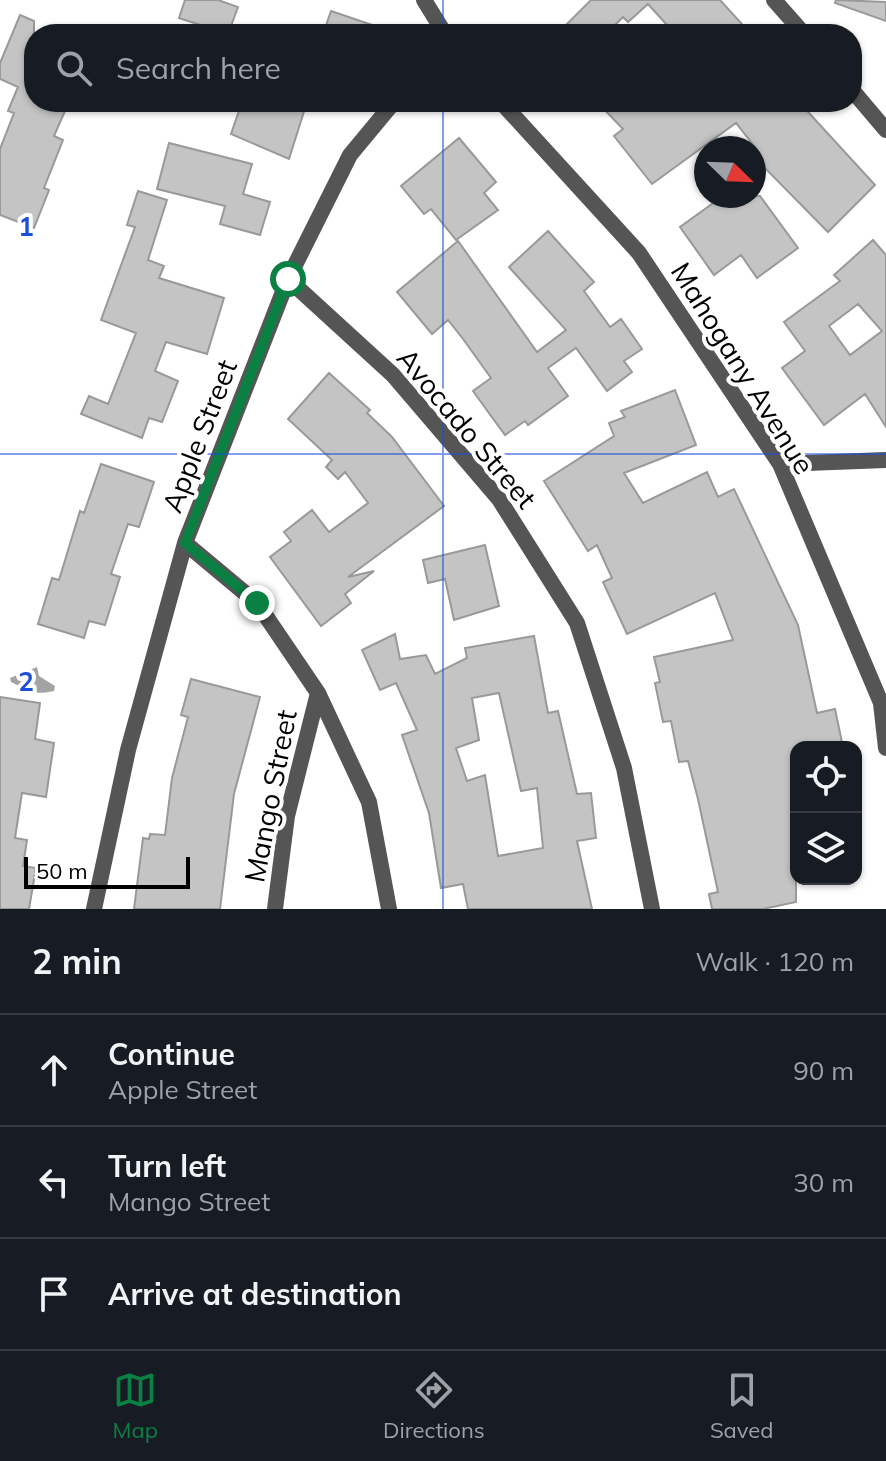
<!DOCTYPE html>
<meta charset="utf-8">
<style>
:root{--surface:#171b24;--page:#20242c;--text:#f1f3f6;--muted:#9ea1a6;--line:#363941;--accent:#0b8043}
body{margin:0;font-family:Mulish,sans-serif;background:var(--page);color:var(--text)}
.controls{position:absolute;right:24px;bottom:24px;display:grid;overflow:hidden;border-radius:16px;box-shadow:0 2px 6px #0004}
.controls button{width:72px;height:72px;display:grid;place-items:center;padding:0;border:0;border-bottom:2px solid var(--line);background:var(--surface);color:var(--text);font:40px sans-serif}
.compass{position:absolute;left:694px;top:136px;width:72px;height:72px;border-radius:50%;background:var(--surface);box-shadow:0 2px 6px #0004;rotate:113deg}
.scale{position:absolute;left:24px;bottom:20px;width:166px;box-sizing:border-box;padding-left:8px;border:4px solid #000;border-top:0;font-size:22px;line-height:28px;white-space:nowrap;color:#000;-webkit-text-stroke:6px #fff;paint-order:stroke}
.stop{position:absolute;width:24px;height:24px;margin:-18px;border:6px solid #0b8043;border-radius:50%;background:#fff}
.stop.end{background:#0b8043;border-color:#fff;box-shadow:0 2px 8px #0008}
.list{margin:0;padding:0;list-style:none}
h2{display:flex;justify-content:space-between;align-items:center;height:104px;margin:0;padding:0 32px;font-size:34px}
h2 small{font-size:26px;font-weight:400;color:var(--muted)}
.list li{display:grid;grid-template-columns:52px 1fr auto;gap:24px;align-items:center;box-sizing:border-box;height:112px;padding:0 32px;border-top:2px solid var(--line)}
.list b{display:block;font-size:30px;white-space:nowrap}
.list p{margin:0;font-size:26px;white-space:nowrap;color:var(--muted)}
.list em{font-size:26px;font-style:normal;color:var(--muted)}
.icon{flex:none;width:44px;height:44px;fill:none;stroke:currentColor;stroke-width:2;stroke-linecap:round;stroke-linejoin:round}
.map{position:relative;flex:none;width:886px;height:909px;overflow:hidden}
.search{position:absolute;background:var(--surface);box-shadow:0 2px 6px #0004;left:24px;right:24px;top:24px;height:88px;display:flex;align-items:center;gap:20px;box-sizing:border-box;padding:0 28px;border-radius:32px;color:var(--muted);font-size:30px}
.sheet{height:440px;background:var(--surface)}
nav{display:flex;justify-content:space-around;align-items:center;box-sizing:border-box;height:112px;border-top:2px solid var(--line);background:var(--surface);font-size:22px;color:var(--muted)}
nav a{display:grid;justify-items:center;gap:4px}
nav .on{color:var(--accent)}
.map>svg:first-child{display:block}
</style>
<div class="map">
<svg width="886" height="909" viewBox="0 0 886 909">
<rect width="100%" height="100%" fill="#fff"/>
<!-- water -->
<path fill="#a3a3a3" d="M37 667 39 676 55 686 54 691C30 696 29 690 11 682L10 678Z"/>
<!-- building -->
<path fill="#c4c4c4" stroke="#999" stroke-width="2" fill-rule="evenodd" d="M185 0H218L238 7 228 34 179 18Z
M591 0H720L751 34H675L648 4 628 22 623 17 606 34H557Z
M836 0 886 2V21L835 3Z
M331 11 390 31V34H323Z
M20 15 34 21V102H69L54 136 63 140 44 188 49 190 34 228 0 215V149L14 113 8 111 18 87 0 79V63Z
M242 102H307L289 159 231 134Z
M597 102H799L875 185 828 232 754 157V146L736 123 652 184 614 136 623 129Z
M459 138 496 182 484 193 498 210 456 240 431 209 424 214 401 186Z
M169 143 252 164 243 194 270 202 260 235 220 224 225 206 157 189Z
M138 191 167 200 148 260 164 266 159 278 224 298 207 354 166 342 155 371 178 381 162 422 149 418 142 438 81 414 89 396 108 404 136 333 101 320 135 227 127 225Z
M723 196H760L798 248 757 278 741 255 714 275 680 227Z
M548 231 594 282 584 291 610 327 621 319 642 349 624 361 632 372 607 391 576 348 548 368 568 396 528 425 525 421 505 435 473 391 491 378 463 339 448 320 432 334 397 292 458 241 537 352 566 330 509 267Z
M873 240 886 255V427L865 394 824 425 782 368 805 351 784 322 840 281 834 275ZM858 304 882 331 850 355 829 326Z
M329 373 370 410 367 413 392 437 444 506 348 577 374 571 345 594 351 603 321 626 270 557 291 541 284 532 312 510 329 532 368 503 345 472 338 479 326 467 332 460 288 419Z
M675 390 696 445 624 473 643 503 707 472 718 497 734 489 798 625 817 713 835 709 843 747H796V902L763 909H712L709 894 718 892 698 799 688 761 679 762 671 721 663 722 655 683 660 682 654 657 733 640 715 593 627 634 603 582 612 578 597 545 588 551 544 481 614 436 609 423 625 417 621 411Z
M101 464 154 482 139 527 128 524 111 574 120 577 105 625 89 621 84 638 38 624 52 578 59 580 80 511 84 513Z
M485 545 499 606 454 620 445 579 428 583 423 560Z
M395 634 400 659 426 655 435 674 467 658 465 648 534 636 548 713 558 711 577 794 591 793 596 838 577 841 592 909H468L463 884 441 888 429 813 402 735 417 730 396 683 380 690 362 650ZM499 693 521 791 537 788 543 848 498 856 485 775 467 781 456 748 479 740 472 698Z
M191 679 260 697 234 794 220 909H134L143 838 149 839 150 834 165 835 172 778 188 717 181 715Z
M0 697 40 703 35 739 54 743 46 797 22 793 15 838 27 840 23 866 36 868 29 909H0Z"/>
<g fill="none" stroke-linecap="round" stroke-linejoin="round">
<!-- street -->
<path stroke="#555" stroke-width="16" d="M424 0 445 34
M774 0 804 34
M852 90 886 130
M501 102 639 253 780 464 881 703 886 748
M288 279 393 375 499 499 577 623 624 768 652 909
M780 464 886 460
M185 543 257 603 318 693 369 802 389 909
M94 909 128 750 185 543 288 279 350 155 394 102
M275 909 287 816 318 693"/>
</g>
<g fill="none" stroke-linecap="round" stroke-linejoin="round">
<!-- route -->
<path stroke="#0b8043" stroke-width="10" d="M257 603 185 543 288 279"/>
</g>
<!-- grid -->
<path fill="none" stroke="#1d4ed8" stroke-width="2" stroke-opacity="0.55" d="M443 0V34M443 102V909M0 454H886"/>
<g text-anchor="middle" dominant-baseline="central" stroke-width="8" stroke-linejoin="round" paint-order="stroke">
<!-- street labels -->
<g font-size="28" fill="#000" stroke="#fff">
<text transform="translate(743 368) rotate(58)">Mahogany Avenue</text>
<text transform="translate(467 428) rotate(50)">Avocado Street</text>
<text transform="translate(199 436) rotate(-69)">Apple Street</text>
<text transform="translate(270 796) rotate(-79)">Mango Street</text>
</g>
</g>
<g font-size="26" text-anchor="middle" font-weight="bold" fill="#1d4ed8" stroke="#fff" stroke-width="8" stroke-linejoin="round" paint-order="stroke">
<text x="26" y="236">1</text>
<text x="26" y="691">2</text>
</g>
</svg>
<div class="controls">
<button><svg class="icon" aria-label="locate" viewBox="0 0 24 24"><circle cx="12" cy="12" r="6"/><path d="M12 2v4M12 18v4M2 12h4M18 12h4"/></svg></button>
<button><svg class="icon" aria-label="layers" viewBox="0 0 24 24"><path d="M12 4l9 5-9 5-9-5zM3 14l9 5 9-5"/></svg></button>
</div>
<svg class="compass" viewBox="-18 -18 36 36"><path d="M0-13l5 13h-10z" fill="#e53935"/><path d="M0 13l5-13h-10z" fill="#9ea1a6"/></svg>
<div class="scale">50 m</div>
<div class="stop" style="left:288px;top:279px"></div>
<div class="stop end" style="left:257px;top:603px"></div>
<div class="search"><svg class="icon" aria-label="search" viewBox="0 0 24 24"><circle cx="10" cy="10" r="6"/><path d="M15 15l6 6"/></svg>Search here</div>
</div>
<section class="sheet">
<h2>2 min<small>Walk · 120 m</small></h2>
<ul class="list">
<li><svg class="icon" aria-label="ahead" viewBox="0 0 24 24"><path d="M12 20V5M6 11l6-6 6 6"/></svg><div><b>Continue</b><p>Apple Street</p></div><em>90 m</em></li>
<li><svg class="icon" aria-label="left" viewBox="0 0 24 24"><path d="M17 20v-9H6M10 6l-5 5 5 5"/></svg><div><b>Turn left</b><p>Mango Street</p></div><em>30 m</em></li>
<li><svg class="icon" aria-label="arrive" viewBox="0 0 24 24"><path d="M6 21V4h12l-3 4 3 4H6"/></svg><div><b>Arrive at destination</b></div></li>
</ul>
</section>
<nav>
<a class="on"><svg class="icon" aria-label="map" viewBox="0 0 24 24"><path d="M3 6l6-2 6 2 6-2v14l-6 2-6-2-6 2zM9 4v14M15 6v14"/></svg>Map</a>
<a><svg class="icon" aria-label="directions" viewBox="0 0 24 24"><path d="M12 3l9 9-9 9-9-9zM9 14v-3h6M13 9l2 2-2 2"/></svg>Directions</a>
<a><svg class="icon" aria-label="saved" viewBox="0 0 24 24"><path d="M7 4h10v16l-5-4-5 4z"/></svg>Saved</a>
</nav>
